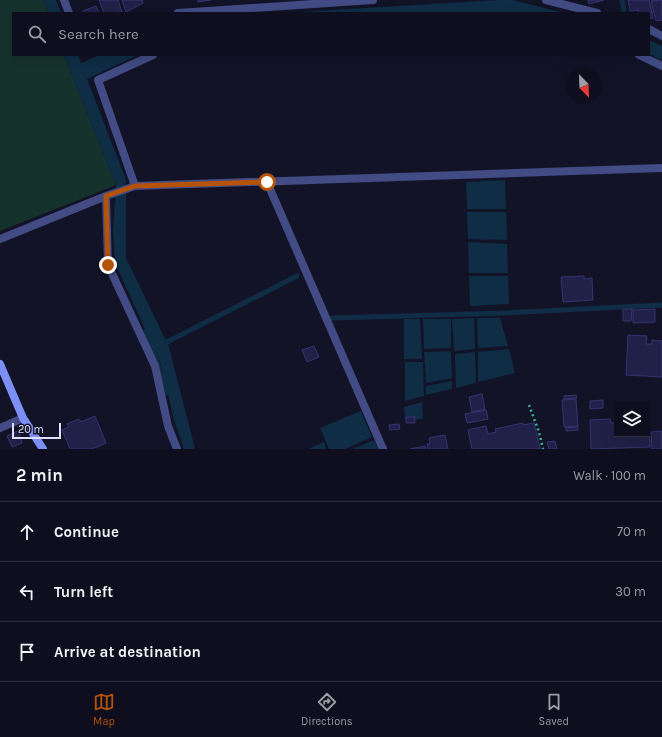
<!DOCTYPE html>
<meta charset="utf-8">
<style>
:root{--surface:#0e0e1e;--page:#171727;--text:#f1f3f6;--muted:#9b9ca4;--line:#2e2e3c;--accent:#b45309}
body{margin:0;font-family:Karla,sans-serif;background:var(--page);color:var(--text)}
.controls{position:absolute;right:12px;bottom:12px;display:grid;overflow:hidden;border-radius:0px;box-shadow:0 4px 16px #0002}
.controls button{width:36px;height:36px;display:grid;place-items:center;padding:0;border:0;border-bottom:1px solid var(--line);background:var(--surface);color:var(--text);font:20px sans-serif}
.compass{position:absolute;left:566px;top:68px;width:36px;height:36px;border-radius:50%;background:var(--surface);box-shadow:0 4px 16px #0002;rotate:157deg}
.scale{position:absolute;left:12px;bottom:10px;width:49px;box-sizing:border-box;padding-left:4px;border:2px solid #dddffc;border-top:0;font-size:11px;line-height:14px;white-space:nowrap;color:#dddffc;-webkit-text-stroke:3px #131328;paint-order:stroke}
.stop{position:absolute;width:12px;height:12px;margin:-9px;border:3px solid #b45309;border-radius:50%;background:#fff}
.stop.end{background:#b45309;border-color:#fff;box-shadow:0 1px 4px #0008}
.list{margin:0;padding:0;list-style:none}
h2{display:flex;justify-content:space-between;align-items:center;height:52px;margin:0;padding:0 16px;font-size:17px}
h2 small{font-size:13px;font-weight:400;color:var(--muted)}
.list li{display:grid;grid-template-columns:26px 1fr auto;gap:12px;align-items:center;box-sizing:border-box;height:60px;padding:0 16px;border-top:1px solid var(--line)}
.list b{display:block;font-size:15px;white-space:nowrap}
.list em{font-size:13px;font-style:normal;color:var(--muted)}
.icon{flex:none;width:22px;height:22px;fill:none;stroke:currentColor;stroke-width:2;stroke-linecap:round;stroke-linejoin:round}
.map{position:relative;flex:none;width:662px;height:449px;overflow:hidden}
.search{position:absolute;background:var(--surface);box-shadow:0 4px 16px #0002;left:12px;right:12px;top:12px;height:44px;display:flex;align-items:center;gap:10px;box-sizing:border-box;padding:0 14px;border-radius:0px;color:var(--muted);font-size:15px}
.sheet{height:232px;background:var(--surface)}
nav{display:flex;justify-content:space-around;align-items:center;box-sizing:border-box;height:56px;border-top:1px solid var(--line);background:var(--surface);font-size:11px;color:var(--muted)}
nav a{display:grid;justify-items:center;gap:2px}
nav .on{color:var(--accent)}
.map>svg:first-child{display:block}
</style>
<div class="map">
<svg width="662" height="449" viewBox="0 0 662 449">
<rect width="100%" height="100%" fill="#131328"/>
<!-- green -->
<path fill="#16322c" d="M0 0H43L48 13H13V55H64L116 185 0 231Z"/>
<!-- water -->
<path fill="#0f2d45" d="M43 0H56L61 13H48Z
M498 0H513L564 13H281Z
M649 40 662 46V60L649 54Z
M64 55H78L81 63 100 55H138L87 79 126 180V258L169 347 195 449H184L174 420 161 364 115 263 113 231 116 185Z
M505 180 506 209H467L466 182Z
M467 212H506L507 240 468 239Z
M468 242 507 244 508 273H469Z
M469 276H508L509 304 470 306Z
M474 318 475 349 454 351 452 319Z
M477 318H500L508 346 478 348Z
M404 319H420L422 359H404Z
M423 319H451V348L424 349Z
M509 349 515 373 478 382V352Z
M451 351 452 378 426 383 424 352Z
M475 352 476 383 456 388 455 354Z
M405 362H423L424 396 405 401Z
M452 381V389L426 395V386Z
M422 402 423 419 405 420 404 407Z
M361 411 372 437 345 449H329L320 428Z
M374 440 378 449H352Z
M324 442 326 449H308Z"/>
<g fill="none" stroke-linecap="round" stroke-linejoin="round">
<!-- stream -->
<path stroke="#0f2d45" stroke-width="5" d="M622 0 624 10
M332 318 504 313 662 305
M146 331 168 393
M167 342 297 276"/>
</g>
<!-- building -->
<path fill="#212048" stroke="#353472" d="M99 0H118L122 12 104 13Z
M122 0H142L143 3 126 12Z
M198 0H211L198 2Z
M588 0H604L589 4Z
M628 0H649L652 12 638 13V10L630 11Z
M662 0V20L656 21 651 1Z
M96 6 99 13H83V11Z
M652 12 653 18 649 19V13Z
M584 276V279L592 278 593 300 563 302 561 277Z
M623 309H632L631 321H623Z
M655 309V322L633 323V310Z
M628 335 647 336 646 344H652V340L662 341V377L626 375Z
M314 346 319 357 307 362 302 350Z
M482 394 485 409 472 412 469 397Z
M576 395 577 398 564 399V396Z
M576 399 578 426 564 427 562 400Z
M603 400V408L590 409V401Z
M486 410 488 419 467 423 465 414Z
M95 416 106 443 92 449H70L62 430 69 427 67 424 79 419 81 422Z
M406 417H415V423H406Z
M610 419 611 423 617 422V434H647V420H649L650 447 591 449 590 420Z
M523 423V425L534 423 540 449H472L468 430 486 426 488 434 496 432 495 429Z
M399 424 400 429 390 430 389 425Z
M578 427V430L566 431V428Z
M18 431 22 443 12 447 7 436Z
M662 431V449H652L651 432Z
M445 435 448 449H428L427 444H430L429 438Z
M555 441 557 449H549L547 442Z
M425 446 426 449H410Z"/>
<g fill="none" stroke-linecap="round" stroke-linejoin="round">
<!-- path -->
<path stroke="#3bb395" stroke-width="2.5" stroke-dasharray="2 3" stroke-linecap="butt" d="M529 405 539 432 543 449"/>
<!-- street -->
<path stroke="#424b84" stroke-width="8" d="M64 0 69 13
M546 0 597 13
M178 13 373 0
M649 29 662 36
M639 55 662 66
M267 182 383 449
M135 186 98 80 153 55
M106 196 108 265 155 366 168 426 177 449
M0 239 106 196 135 186 662 168
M0 428 23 418"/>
<!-- secondary -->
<path stroke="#7c8ff5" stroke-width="8" d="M0 364 23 418 43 449"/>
</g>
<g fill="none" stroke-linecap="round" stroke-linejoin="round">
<!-- route -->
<path stroke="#b45309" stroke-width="5" d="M108 265 106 196 135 186 267 182"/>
</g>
</svg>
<div class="controls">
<button><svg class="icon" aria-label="layers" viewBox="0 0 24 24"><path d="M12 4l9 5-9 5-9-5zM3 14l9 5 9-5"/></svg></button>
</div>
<svg class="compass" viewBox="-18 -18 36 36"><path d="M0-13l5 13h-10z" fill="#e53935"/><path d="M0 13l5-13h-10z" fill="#9b9ca4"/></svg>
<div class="scale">20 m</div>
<div class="stop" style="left:267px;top:182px"></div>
<div class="stop end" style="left:108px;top:265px"></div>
<div class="search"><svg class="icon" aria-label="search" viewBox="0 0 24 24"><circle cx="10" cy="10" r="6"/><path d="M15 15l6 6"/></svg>Search here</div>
</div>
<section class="sheet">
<h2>2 min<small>Walk · 100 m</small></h2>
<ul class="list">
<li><svg class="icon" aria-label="ahead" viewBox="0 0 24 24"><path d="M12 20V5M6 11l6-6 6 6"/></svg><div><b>Continue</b></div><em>70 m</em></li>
<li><svg class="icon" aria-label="left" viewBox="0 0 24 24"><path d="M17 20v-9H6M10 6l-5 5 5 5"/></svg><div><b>Turn left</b></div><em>30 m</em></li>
<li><svg class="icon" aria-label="arrive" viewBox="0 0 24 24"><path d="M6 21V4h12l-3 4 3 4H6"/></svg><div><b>Arrive at destination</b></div></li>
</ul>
</section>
<nav>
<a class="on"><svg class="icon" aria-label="map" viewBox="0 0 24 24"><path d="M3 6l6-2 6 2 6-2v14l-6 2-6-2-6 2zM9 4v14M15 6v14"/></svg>Map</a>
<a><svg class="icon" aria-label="directions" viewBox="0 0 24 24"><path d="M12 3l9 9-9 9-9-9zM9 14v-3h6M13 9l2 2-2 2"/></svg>Directions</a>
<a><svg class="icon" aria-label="saved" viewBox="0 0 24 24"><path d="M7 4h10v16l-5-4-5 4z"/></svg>Saved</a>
</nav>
